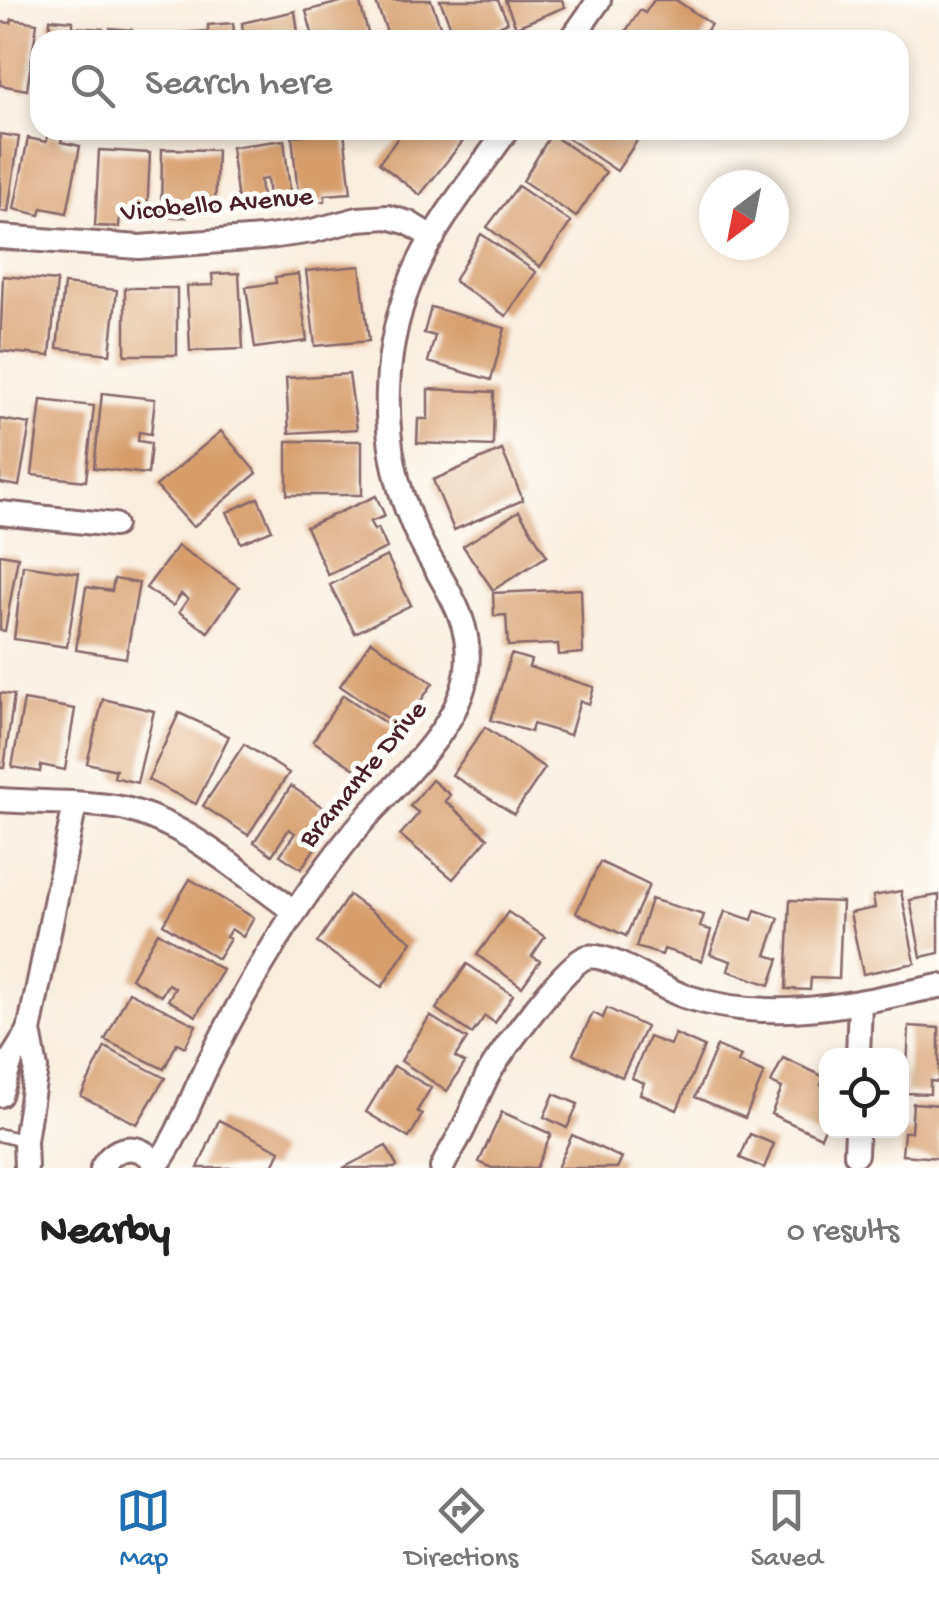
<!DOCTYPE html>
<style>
:root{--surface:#fff;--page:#f6f6f6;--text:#222;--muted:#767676;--line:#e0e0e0;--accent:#1f6fb2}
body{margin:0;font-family:"Gochi Hand",sans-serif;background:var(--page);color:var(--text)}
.controls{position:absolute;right:30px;bottom:30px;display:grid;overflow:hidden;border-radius:20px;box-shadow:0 5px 15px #0003}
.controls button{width:90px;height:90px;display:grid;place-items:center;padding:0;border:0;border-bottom:2px solid var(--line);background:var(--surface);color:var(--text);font:50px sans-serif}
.compass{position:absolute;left:699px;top:170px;width:90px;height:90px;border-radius:50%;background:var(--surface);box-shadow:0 5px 15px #0003;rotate:212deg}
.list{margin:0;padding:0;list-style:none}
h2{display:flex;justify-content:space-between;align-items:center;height:130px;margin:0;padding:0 40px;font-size:42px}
h2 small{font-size:32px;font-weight:400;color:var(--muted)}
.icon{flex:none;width:55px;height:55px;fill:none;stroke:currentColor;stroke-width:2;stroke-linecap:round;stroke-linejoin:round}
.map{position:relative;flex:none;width:939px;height:1168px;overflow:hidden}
.search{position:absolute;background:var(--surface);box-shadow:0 5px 15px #0003;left:30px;right:30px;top:30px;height:110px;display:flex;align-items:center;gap:25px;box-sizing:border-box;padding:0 35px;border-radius:30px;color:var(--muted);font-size:38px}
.sheet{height:290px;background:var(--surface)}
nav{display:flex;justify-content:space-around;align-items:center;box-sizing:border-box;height:140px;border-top:2px solid var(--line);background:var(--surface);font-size:28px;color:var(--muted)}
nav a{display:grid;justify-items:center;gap:5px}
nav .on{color:var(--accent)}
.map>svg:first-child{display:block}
</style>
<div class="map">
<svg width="939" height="1168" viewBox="0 0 939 1168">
<rect width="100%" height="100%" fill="#fdfcf7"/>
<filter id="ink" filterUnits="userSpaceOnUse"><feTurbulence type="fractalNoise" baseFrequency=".01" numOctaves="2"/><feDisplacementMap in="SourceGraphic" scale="20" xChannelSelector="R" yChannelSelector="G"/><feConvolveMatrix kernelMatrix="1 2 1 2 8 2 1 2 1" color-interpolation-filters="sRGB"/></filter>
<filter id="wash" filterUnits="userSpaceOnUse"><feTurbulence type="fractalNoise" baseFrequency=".0048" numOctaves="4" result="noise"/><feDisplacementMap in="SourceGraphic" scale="40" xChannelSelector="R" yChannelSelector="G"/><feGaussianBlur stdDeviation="2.25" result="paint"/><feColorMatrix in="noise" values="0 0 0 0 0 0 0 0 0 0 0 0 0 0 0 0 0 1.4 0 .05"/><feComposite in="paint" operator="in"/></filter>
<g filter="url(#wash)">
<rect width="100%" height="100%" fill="#f9edde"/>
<g id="blocks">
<!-- building -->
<path fill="#d79e6c" d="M348 0H359L370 40H314L306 11Z
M375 0H431L445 40H390Z
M440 0H498L508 22 468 40H456Z
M505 0H562L565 7 516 27Z
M654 0H676L711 24 701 40H639L626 31 640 10 645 13Z
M295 11 299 40H244L242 23Z
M12 19 37 23 27 90 0 85V22L11 23Z
M50 19 73 21V27L103 29 102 40H49Z
M233 23 235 40H180V33L208 31V25Z
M110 28 132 30V36L152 37V40H110Z
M404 130H459L467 136 420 195 379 163Z
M556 130H644L617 171Z
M344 131 351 193 325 195V201L299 204 292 136Z
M0 134 19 137 8 212 0 211Z
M48 134 62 137 61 142 80 146 67 213 42 208 40 215 14 209 28 138 46 142Z
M551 134 606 172 576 217 523 181Z
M284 140 292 206 270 208 267 179 260 180 263 206 239 209 231 147Z
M162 149 217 150 215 212H187V217H161Z
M99 150 150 153 147 215 120 213 119 227 95 226Z
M518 186 571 222 540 267 487 227Z
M481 234 536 272 506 316 454 281Z
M360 266 369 341 315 346 306 271Z
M239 273 243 349 190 351 187 286 213 285 212 274Z
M298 274 307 341 255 348 246 287 276 283 275 277Z
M3 276 57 281 50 356 0 351Z
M64 284 117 290 110 354 57 348Z
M125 288H177V355H125Z
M431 307 505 328 491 380 428 362 435 336 424 333Z
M349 374 357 429 289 433 286 378Z
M428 389 494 392 493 446 417 443 418 419H428Z
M102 393 155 399 151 434 139 432 138 441 151 443 148 474 94 468Z
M41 400 94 406 86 481 32 475Z
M0 419 30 424 19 486 0 483Z
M221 431 257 473 193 527 156 486Z
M287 441H362V495H287Z
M502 450 523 500 454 530 433 480Z
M376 496 385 516 370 522 374 530 378 528 387 548 328 575 306 527Z
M258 498 272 530 241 543 227 512Z
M519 511 547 556 493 590 463 546Z
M178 546 239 587 208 632 179 612 188 599 181 594 173 606 146 588Z
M0 554 18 557 5 631 0 630Z
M387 556 411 605 355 633 330 585Z
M23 565 79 573 67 647 14 639Z
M114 579 139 583 126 658 76 650 86 587 112 591Z
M581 589 583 653 559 655 558 644 508 646 506 615 494 616 493 593Z
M371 641 433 683 402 728 340 686Z
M511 654 531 660 529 667 594 687 589 704 580 701 570 735 533 724 531 732 491 720Z
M0 693 14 695 4 768H0Z
M343 695 399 732 364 775 313 741Z
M103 699 154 711 137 783 114 777 116 770 87 763Z
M24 700 75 709 65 770 41 765 40 772 12 767Z
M179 713 229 736 196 804 148 780Z
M485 727 545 768 514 814 452 775Z
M244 744 289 773 248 835 203 806Z
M432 780 450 795 445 801 488 838 453 879 400 835 419 813 410 806Z
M291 786 336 816 301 869 280 855 295 833 289 829 272 855 254 842Z
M600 862 649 885 626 936 576 913Z
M190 879 254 918 243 937 231 929 226 937 230 939 218 959 163 924Z
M901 891 915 963 863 974 850 913 875 908 873 896Z
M349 895 412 941 382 987 317 943Z
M939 895V953L921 957 910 900Z
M651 899 704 915 700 927 711 930 702 961 664 949 662 955 636 947Z
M790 900 842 902 839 979 811 978 810 990 786 989Z
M755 910 779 918 766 955 779 959 770 985 728 971 731 961 710 954 725 911 752 920Z
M508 912 545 937 532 956 540 961 522 987 477 955Z
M158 932 223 970 196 1016 168 1000 175 988 168 984 161 996 131 978Z
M467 964 513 995 495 1023 485 1016 472 1034 436 1009Z
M129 992 196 1025 185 1047 177 1043 164 1069 105 1040Z
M607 1008 646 1027 622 1077 573 1054 593 1013 603 1018Z
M430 1016 467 1039 455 1057 465 1063 447 1091 401 1061Z
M909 1026 939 1028V1082L930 1081V1094L906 1093Z
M675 1034 704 1047 677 1110 640 1094 644 1083 632 1078 649 1037 670 1045Z
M717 1046 741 1056 738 1062 764 1073 745 1118 695 1097Z
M105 1047 165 1078 137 1124 81 1096Z
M783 1058 825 1077 821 1085 826 1088V1125L821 1137 771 1114 782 1088 771 1083Z
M394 1066 431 1088 417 1111 422 1115 409 1138 366 1112Z
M554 1094 578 1104 567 1128 544 1117Z
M913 1103 939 1105V1158L902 1155 904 1132H911Z
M502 1112 551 1134 536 1168H492L479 1162Z
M219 1120 280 1151 272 1168H198Z
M750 1134 774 1144 764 1168 740 1158Z
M572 1135 622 1158 617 1168H557Z
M386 1146 397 1166 394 1168H343Z"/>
</g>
</g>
<g filter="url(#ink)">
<use href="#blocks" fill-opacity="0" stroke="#87676a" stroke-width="2.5"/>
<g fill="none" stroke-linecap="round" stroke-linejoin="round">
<!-- lane casing -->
<g stroke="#87676a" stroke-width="16">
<path id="lane" d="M0 1135 25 1141"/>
</g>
<!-- street casing -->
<g stroke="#87676a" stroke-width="28">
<path id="street" d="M571 40 599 0
M0 237 139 247 262 238 312 231 358 219 388 217 409 223 433 238
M0 513 114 525
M0 800C38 803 78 801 115 807 182 818 241 874 294 911
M858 1056 860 1002
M0 1095 12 1058 29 1031 75 804
M856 1154 857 1130
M157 1165C180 1134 191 1098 208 1064 248 983 295 905 352 834 390 787 460 732 467 670 474 611 434 576 413 525 377 442 380 343 419 262 442 215 477 173 507 130
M26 1168 25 1141 36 1069 29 1031
M102 1168C116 1142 144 1142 158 1168
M442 1168C447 1156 454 1146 460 1135 471 1115 478 1093 489 1073 502 1052 566 962 587 957 609 952 660 988 684 996 774 1025 850 1004 939 986"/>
</g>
<!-- lane -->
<use href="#lane" stroke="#fff" stroke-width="11"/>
<!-- street -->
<use href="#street" stroke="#fff" stroke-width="22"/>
</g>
</g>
<g text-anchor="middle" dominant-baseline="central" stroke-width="10" stroke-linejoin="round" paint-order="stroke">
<!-- street labels -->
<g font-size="28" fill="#4a1f2b" stroke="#fdfcf7">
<text transform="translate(217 206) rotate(-5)">Vicobello Avenue</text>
<text transform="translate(364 775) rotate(-50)">Bramante Drive</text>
</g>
</g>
</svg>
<div class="controls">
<button><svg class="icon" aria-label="locate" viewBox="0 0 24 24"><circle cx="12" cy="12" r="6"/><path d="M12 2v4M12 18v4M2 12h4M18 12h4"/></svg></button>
</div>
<svg class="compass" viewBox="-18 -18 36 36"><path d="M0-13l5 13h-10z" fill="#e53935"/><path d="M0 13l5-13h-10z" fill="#767676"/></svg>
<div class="search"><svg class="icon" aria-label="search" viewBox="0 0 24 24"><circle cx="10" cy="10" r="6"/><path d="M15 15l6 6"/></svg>Search here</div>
</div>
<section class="sheet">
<h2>Nearby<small>0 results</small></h2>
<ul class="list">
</ul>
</section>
<nav>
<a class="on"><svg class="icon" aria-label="map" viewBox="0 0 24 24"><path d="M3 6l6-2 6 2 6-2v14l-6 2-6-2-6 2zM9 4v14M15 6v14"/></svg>Map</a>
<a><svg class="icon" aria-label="directions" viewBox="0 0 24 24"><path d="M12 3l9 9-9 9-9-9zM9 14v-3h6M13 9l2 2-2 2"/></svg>Directions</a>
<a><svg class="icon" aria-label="saved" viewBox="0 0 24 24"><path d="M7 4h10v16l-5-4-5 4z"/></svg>Saved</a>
</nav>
